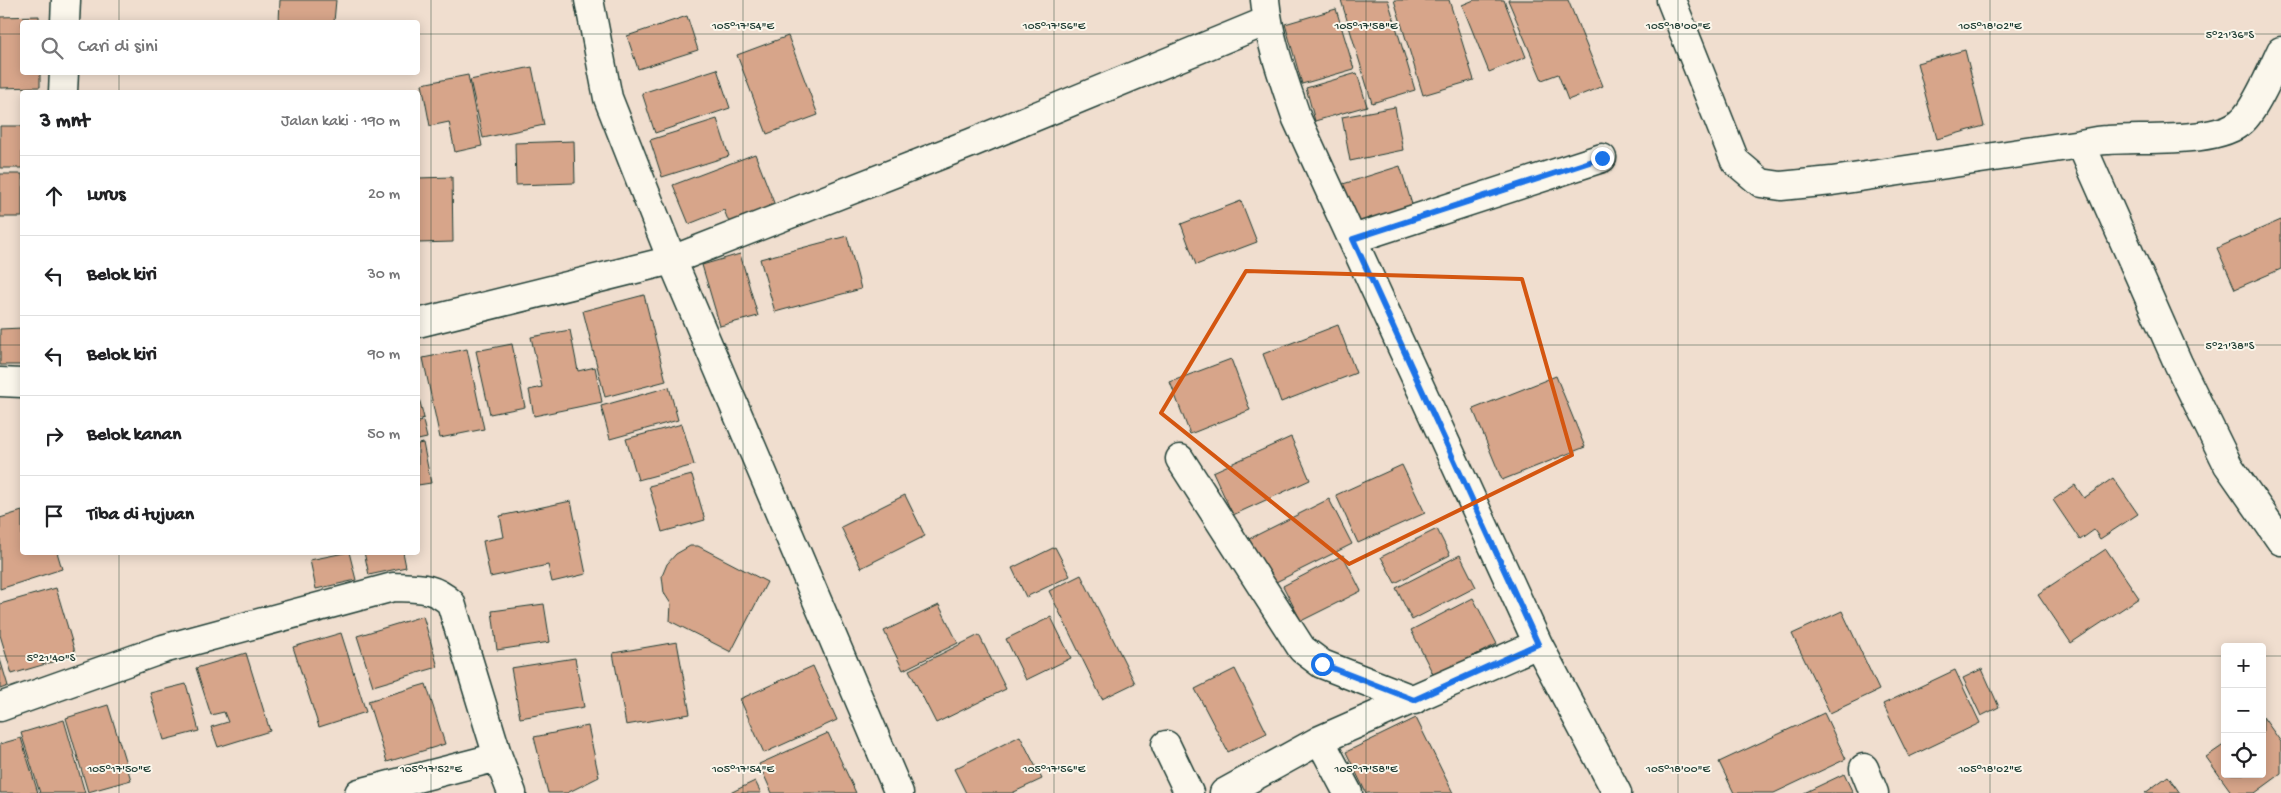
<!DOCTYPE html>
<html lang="id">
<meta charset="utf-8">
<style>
:root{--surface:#fff;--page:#f2f2f2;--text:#202124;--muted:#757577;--line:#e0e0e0}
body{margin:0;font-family:"Gochi Hand",sans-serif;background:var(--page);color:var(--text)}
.controls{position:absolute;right:15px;bottom:15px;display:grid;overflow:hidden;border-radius:5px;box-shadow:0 2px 12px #0003}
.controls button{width:45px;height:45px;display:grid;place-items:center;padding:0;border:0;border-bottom:1px solid var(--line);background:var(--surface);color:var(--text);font:25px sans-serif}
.stop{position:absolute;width:15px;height:15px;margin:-11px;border:4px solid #1a73e8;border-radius:50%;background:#fff}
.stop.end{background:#1a73e8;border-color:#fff;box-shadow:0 1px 5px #0008}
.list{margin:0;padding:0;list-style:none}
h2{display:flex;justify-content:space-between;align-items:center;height:65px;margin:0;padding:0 20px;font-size:21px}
h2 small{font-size:16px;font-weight:400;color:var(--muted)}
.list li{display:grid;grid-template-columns:32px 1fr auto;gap:15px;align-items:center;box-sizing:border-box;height:80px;padding:0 20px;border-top:1px solid var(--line)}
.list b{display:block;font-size:19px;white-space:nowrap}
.list em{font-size:16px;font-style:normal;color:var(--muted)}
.icon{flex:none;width:28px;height:28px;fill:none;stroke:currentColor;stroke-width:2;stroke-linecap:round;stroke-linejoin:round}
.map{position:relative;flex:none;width:2281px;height:793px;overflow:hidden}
.search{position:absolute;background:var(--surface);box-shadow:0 2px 12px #0003;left:20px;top:20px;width:400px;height:55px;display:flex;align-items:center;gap:12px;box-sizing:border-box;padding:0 18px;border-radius:5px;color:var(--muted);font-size:19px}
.panel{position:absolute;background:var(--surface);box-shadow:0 2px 12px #0003;left:20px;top:90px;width:400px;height:465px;border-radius:5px}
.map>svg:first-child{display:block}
</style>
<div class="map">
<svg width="2281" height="793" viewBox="0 0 2281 793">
<rect width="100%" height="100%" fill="#f0decf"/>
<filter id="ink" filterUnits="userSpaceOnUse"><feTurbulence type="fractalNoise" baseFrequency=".02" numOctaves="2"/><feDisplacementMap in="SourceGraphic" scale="10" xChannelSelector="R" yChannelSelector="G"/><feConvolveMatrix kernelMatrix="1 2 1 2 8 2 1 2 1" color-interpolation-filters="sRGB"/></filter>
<g filter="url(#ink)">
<!-- building -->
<path fill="#d7a58a" stroke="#1f3d34" d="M280 0H336L334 22H279Z
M1341 0H1388L1415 90 1372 103Z
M1394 0H1449L1474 80 1423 95Z
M1474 0H1504L1526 57 1489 72 1462 5Z
M1508 0H1568L1603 86 1568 100 1558 74 1542 80Z
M1336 9 1354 69 1302 84 1285 24Z
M39 16V22H22V72H40V87L0 88V17Z
M687 16 698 50 638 69 627 36Z
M788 36 818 115 767 134 737 55Z
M1965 50 1984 126 1937 139 1917 63Z
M532 67 544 125 483 138 470 80Z
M717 69 730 108 655 133 642 93Z
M1357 73 1367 106 1315 121 1306 88Z
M468 75 482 146 455 152 449 122 430 126 422 84Z
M1395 107 1403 150 1350 161 1342 117Z
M717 119 729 156 662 177 650 140Z
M0 126H22V168H0Z
M574 141 575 183 516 185 515 143Z
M755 154 776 208 730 225 724 210 689 224 673 185Z
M1400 166 1416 217 1360 234 1343 184Z
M0 174H22V217H0Z
M452 177 453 242 418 243V178Z
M1241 201 1257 242 1196 265 1181 224Z
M2281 220V269L2235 289 2217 248Z
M847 236 861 289 775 312 760 259Z
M740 254 758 316 720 326 702 265Z
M644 295 666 381 605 397 583 311Z
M1338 325 1356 373 1281 402 1263 354Z
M22 328V365H0V329Z
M570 330 578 371 595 367 602 402 534 416 529 390 542 387 531 337Z
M512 344 525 407 490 414 476 351Z
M467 349 484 429 440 438 423 358Z
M1231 359 1250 410 1190 434 1170 382Z
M1556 376 1585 447 1502 480 1473 409Z
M669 387 678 420 610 439 601 406Z
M418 394 424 418 418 420Z
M423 421 427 438 418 440V422Z
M682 424 694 465 638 480 626 439Z
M1291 437 1310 480 1233 515 1213 472Z
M423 443 431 483 418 485V444Z
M1402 465 1425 513 1358 543 1336 495Z
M692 475 705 520 662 532 649 486Z
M2113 478 2138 514 2100 539 2094 530 2080 540 2053 500 2075 485 2084 498Z
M905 495 925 536 861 568 841 527Z
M1329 499 1352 544 1270 585 1247 540Z
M571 501 586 574 552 582 548 565 490 577 483 541 504 537 500 516Z
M22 511V552H57L62 569 0 589V518Z
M1437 529 1450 555 1395 583 1381 557Z
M690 546H698L767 582 731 652 670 621 671 604 664 593 662 576 667 564 676 554Z
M1055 547 1070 576 1026 597 1012 568Z
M2106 549 2139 598 2071 643 2038 594Z
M349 552 356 580 316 589 310 560Z
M364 552H403L406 567 369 575Z
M1343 555 1361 591 1301 621 1283 586Z
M1460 555 1476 587 1412 620 1396 588Z
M1081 575 1135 683 1102 699 1049 591Z
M56 588 76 655 12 674 0 635V604Z
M1473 598 1497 644 1434 676 1411 630Z
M544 604 550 642 497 650 492 611Z
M939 605 958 643 903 670 884 631Z
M1842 611 1879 690 1830 713 1792 634Z
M423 616 438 667 373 686 357 636Z
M1051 617 1071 658 1026 680 1006 639Z
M341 633 366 712 319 727 293 647Z
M979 635 1006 689 936 723 909 670Z
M677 642 690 714 626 725 613 653Z
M246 653 270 731 218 747 211 727 228 722 224 712 211 715 196 668Z
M575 658 584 707 520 718 511 668Z
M0 659 8 686 0 689Z
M813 666 837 720 764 753 740 699Z
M1235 669 1267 733 1228 752 1195 689Z
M1982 669 1999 707 1981 716 1963 678Z
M1955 670 1980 723 1909 757 1883 704Z
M186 684 199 731 164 740 150 693Z
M426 684 445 744 387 762 368 701Z
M108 705 131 780 88 792 66 718Z
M1824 713 1846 759 1774 793H1734L1719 762Z
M2263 717 2281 742V774L2255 793H2232L2206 757 2225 744V774H2262Z
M1416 718 1453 793H1366L1346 752Z
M64 720 85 793H40L21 733Z
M588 726 599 777 567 793H548L534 737Z
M828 733 856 793H772L759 764Z
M1020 736 1042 779 1012 793H966L954 769Z
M21 738 38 793H0V744Z
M1844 774 1853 793H1804Z
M2168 776 2180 793H2145Z
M755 781 761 793H730Z"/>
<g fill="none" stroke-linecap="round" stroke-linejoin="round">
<!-- street casing -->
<g stroke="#1f3d34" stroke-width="31">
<path id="street" d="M589 0 608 98 672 260 899 793
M1265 0C1269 41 1284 80 1297 119L1538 644 1617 793
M1671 0 1735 161 1761 183 1781 186 1832 181 2081 144
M65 22 66 0
M2281 51C2273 68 2255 110 2242 121 2218 144 2141 137 2108 140 2099 140 2090 142 2081 144L2178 363 2228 465 2281 541
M63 92 64 72
M1353 239 1602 158
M418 323 672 260 971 143 1267 21
M0 382 22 383
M1180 459 1302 649 1322 664 1414 700
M0 707 163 649 393 587C417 588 433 586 451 603L498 757 512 793
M1166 745 1189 793
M1864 768 1874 793
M359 793 498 757
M1224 793 1320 740
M1348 793 1320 740 1538 644"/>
</g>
<!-- street -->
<use href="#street" stroke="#fbf7ec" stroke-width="28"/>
</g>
</g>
<g fill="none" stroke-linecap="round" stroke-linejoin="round" filter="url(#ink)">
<!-- route -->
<path stroke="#1a73e8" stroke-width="6" d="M1322 664 1414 700 1538 644 1353 239 1602 158"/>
</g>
<!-- marked area -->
<path fill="none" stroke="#d45610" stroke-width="4" stroke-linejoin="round" d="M1246 271 1522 279 1572 455 1349 564 1161 413Z"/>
<!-- ticks -->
<path fill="none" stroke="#1f3d34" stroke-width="1" stroke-opacity="0.45" d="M119 0V22M431 0V793M743 0V793M1054 0V793M1366 0V793M1678 0V793M1990 0V793M0 34H22M418 34H2281M119 72V92M0 345H22M418 345H2281M119 552V793M0 656H2225M2262 656H2281"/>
<g font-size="12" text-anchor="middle" fill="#1f3d34" stroke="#fbf7ec" stroke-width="4" stroke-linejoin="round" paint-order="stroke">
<text x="743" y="29">105°17'54"E</text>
<text x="1054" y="29">105°17'56"E</text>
<text x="1366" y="29">105°17'58"E</text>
<text x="1678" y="29">105°18'00"E</text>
<text x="1990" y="29">105°18'02"E</text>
<text x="2230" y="38">5°21'36"S</text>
<text x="2230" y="349">5°21'38"S</text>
<text x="51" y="661">5°21'40"S</text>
<text x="119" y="772">105°17'50"E</text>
<text x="431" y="772">105°17'52"E</text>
<text x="743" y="772">105°17'54"E</text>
<text x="1054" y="772">105°17'56"E</text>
<text x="1366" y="772">105°17'58"E</text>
<text x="1678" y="772">105°18'00"E</text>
<text x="1990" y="772">105°18'02"E</text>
</g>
</svg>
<div class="controls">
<button>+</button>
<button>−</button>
<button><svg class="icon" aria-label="locate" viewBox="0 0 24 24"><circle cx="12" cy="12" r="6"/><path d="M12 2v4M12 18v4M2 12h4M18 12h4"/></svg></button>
</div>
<div class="stop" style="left:1322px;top:664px"></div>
<div class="stop end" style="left:1602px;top:158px"></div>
<div class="search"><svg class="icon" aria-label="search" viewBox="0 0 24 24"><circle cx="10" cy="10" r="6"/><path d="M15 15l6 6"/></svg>Cari di sini</div>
<section class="panel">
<h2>3 mnt<small>Jalan kaki · 190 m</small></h2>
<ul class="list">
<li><svg class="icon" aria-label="ahead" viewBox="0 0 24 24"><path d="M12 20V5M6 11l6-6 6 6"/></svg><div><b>Lurus</b></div><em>20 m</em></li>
<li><svg class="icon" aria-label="left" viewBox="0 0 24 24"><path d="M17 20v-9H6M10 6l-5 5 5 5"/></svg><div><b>Belok kiri</b></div><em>30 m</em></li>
<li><svg class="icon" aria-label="left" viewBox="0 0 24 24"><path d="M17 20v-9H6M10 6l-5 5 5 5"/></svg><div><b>Belok kiri</b></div><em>90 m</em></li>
<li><svg class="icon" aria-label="right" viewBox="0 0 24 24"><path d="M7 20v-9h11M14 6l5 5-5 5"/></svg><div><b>Belok kanan</b></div><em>50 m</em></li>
<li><svg class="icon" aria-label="arrive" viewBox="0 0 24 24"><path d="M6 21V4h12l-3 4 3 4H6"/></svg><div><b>Tiba di tujuan</b></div></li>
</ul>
</section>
</div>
